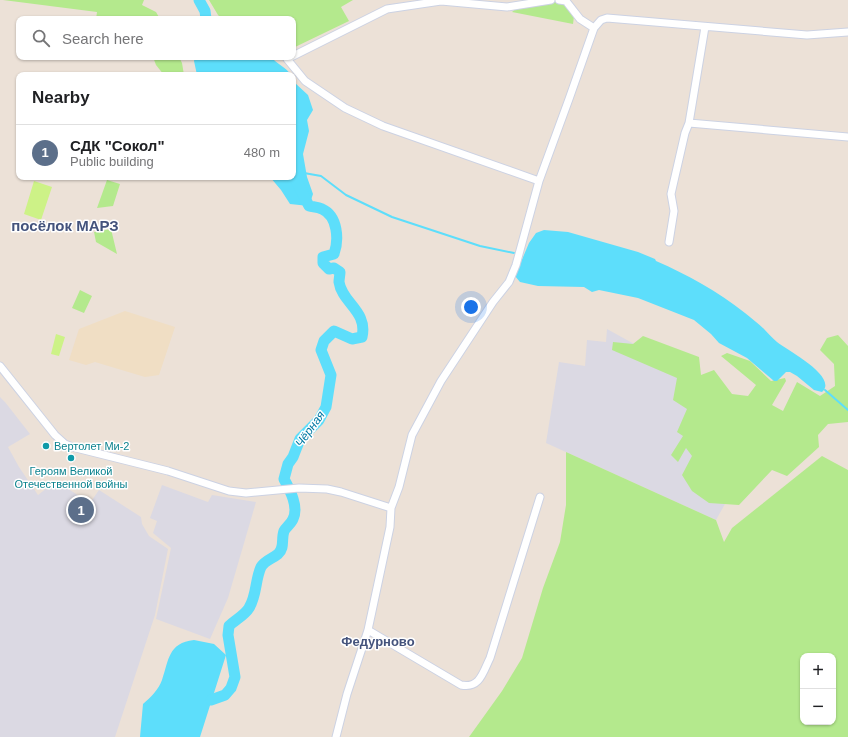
<!DOCTYPE html>
<meta charset="utf-8">
<style>
:root{--surface:#fff;--page:#f2f2f2;--text:#202124;--muted:#757577;--line:#e0e0e0;--accent:#3168ff}
body{margin:0;font-family:Arial,sans-serif;background:var(--page);color:var(--text)}
.controls{position:absolute;right:12px;bottom:12px;display:grid;overflow:hidden;border-radius:8px;box-shadow:0 1px 3px #0004}
.controls button{width:36px;height:36px;display:grid;place-items:center;padding:0;border:0;border-bottom:1px solid var(--line);background:var(--surface);color:var(--text);font:20px sans-serif}
.you{position:absolute;left:471px;top:307px;width:14px;height:14px;margin:-10px;border:3px solid #fff;border-radius:50%;background:#1a73e8;box-shadow:0 0 0 6px #1a73e833}
.badge{display:grid;place-items:center;width:26px;height:26px;border-radius:50%;background:var(--accent);color:#fff;font-size:13px;font-weight:700}
.pin{position:absolute;translate:-50% -50%;border:2px solid #fff;box-shadow:0 1px 4px #0006}
.list{margin:0;padding:0;list-style:none}
h2{display:flex;justify-content:space-between;align-items:center;height:52px;margin:0;padding:0 16px;font-size:17px}
h2 small{font-size:13px;font-weight:400;color:var(--muted)}
.list li{display:grid;grid-template-columns:26px 1fr auto;gap:12px;align-items:center;box-sizing:border-box;height:56px;padding:0 16px;border-top:1px solid var(--line)}
.list b{display:block;font-size:15px;white-space:nowrap}
.list p{margin:0;font-size:13px;white-space:nowrap;color:var(--muted)}
.list em{font-size:13px;font-style:normal;color:var(--muted)}
.icon{flex:none;width:22px;height:22px;fill:none;stroke:currentColor;stroke-width:2;stroke-linecap:round;stroke-linejoin:round}
.map{position:relative;flex:none;width:848px;height:737px;overflow:hidden}
.search{position:absolute;background:var(--surface);box-shadow:0 1px 3px #0004;left:16px;top:16px;width:280px;height:44px;display:flex;align-items:center;gap:10px;box-sizing:border-box;padding:0 14px;border-radius:8px;color:var(--muted);font-size:15px}
.panel{position:absolute;background:var(--surface);box-shadow:0 1px 3px #0004;left:16px;top:72px;width:280px;height:108px;border-radius:8px}
.map>svg:first-child{display:block}
</style>
<div class="map">
<svg width="848" height="737" viewBox="0 0 848 737">
<rect width="100%" height="100%" fill="#ece1d7"/>
<!-- industrial -->
<path fill="#dbd9e3" d="M607 329 772 420 716 520 546 443 559 362 585 366 587 340 606 342Z
M0 397 5 402 30 434 8 447 19 467 38 495 56 481 90 503 99 490 141 517 142 524 149 536 168 549 155 615 115 737H0Z
M162 485 208 502 212 495 256 502 228 598 210 639 156 619 171 548 153 533 157 521 150 518Z"/>
<!-- education -->
<path fill="#f0dec4" d="M125 311 175 327 159 375 145 377 95 362 86 365 69 360 79 329Z"/>
<!-- green -->
<path fill="#b4e98d" fill-rule="evenodd" d="M3 0H144L142 5 156 12 160 19H96L97 12Z
M209 0H353L341 7 349 21 293 48V19H222L218 15Z
M522 0H556L564 2 574 16 573 24 512 12 522 3Z
M153 57H179L182 63 184 75H164L156 65Z
M107 180 120 184 113 206 97 208Z
M111 229 117 254 96 242 94 232Z
M80 290 92 296 84 313 72 308Z
M838 335 848 346V422L828 424 818 435 819 447 787 476 772 470 739 505 709 503 692 491 682 475 692 456 686 448 678 462 671 455 683 436 677 432 687 409 673 400 677 378 612 350 613 342 633 344 643 336 699 357 701 375 714 370 732 394 748 396 756 385 721 356 727 353 750 361 771 381 785 378 786 381 772 405 783 411 797 382 820 396 835 386 834 364 820 350 827 338Z
M566 452 716 520 724 542 732 528 822 456 848 470V737H469L502 691 522 658 543 588 560 542 566 505ZM803 656H833V722H803Z"/>
<!-- pitch -->
<path fill="#cdf287" d="M34 181 52 187 41 220 24 214Z
M56 334 65 337 59 356 51 354Z"/>
<!-- water -->
<path fill="#5ddefb" d="M195 57H271C277 64 286 67 291 75H197L194 61Z
M293 80 295 83 308 95 313 110 307 120 309 131 303 154 307 177 313 194 309 206 290 204 281 190 270 177H293Z
M544 230 568 232 638 252 655 259 656 261C688 275 717 291 745 313 751 318 758 323 764 329 768 333 772 338 777 342 787 350 839 377 822 392L814 390 797 376 790 372H786L777 381H774L747 358 719 343 711 334 694 320 638 298 599 290 592 292 584 287 538 286 520 282 515 276 529 243 536 233Z
M194 640 214 644 226 655 200 737H140L143 704C150 698 159 689 162 680 169 660 168 643 194 640Z"/>
<g fill="none" stroke-linecap="round" stroke-linejoin="round">
<!-- stream -->
<path stroke="#5ddefb" stroke-width="2" d="M304 173 321 176 346 195 392 217 480 246 514 253
M825 390 848 410"/>
<!-- river -->
<path stroke="#5ddefb" stroke-width="11" d="M199 0 205 11 206 19
M211 700 225 695 231 688 235 677 228 635 229 626C235 620 245 615 249 608 257 595 255 580 261 567 265 560 272 559 278 554 285 548 281 539 284 531 286 527 291 524 293 519 299 507 290 490 284 479L288 464 293 457 300 439 319 420 326 407 331 375 321 350 324 341 334 331 352 339 362 337C368 311 342 303 339 282 339 279 340 275 340 272L334 268 329 269 323 263V257L334 254C339 240 338 216 322 209 318 207 313 207 309 206L293 174"/>
<!-- minor casing -->
<g stroke="#ccd2e3" stroke-width="9">
<path id="minor" d="M559 0 566 1 580 19 594 28
M705 27 689 123 848 137
M293 56 387 9 441 1 507 7 551 0
M291 57 287 59 305 81 345 108 383 126 539 181
M669 242 674 211 671 194 685 133 689 123
M0 366 55 435 65 444 72 447 168 471 229 491 246 493 299 488 327 489 341 492 391 508
M368 630 461 685C480 689 483 672 490 658L540 497
M336 737 347 694 368 630 390 527 391 508 399 487 412 435 441 381 493 302 509 282 516 265 539 181 569 99 594 28 601 20 607 18 807 35 848 32"/>
</g>
<!-- minor -->
<use href="#minor" stroke="#fff" stroke-width="7"/>
</g>
<!-- markers -->
<g fill="#0f9aa8" stroke="#fff" stroke-width="1.5">
<circle cx="46" cy="446" r="4"/>
<circle cx="71" cy="458" r="4"/>
</g>
<g text-anchor="middle" dominant-baseline="central" stroke-width="3" stroke-linejoin="round" paint-order="stroke">
<!-- culture labels -->
<g font-size="11" fill="#0d838f" stroke="#fff" text-anchor="start">
<text x="54" y="446">Вертолет Ми-2</text>
<text x="71" y="471" text-anchor="middle">Героям Великой<tspan x="71" dy="13">Отечественной войны</tspan></text>
</g>
<!-- water labels -->
<g font-size="12" font-style="italic" fill="#0078a3" stroke="#fff">
<text transform="translate(310 429) rotate(-54)">Чёрная</text>
</g>
<!-- quarter labels -->
<g font-size="13" font-weight="bold" fill="#44537c" stroke="#fff">
<text x="378" y="641">Федурново</text>
</g>
<!-- district labels -->
<g font-size="15" font-weight="bold" fill="#44537c" stroke="#fff">
<text x="65" y="225">посёлок МАРЗ</text>
</g>
</g>
</svg>
<div class="controls">
<button>+</button>
<button>−</button>
</div>
<div class="you"></div>
<div class="pin badge" style="left:81px;top:510px;background:#5c6f8a">1</div>
<div class="search"><svg class="icon" aria-label="search" viewBox="0 0 24 24"><circle cx="10" cy="10" r="6"/><path d="M15 15l6 6"/></svg>Search here</div>
<section class="panel">
<h2>Nearby<small></small></h2>
<ul class="list">
<li><span class="badge" style="background:#5c6f8a">1</span><div><b>СДК &quot;Сокол&quot;</b><p>Public building</p></div><em>480 m</em></li>
</ul>
</section>
</div>
